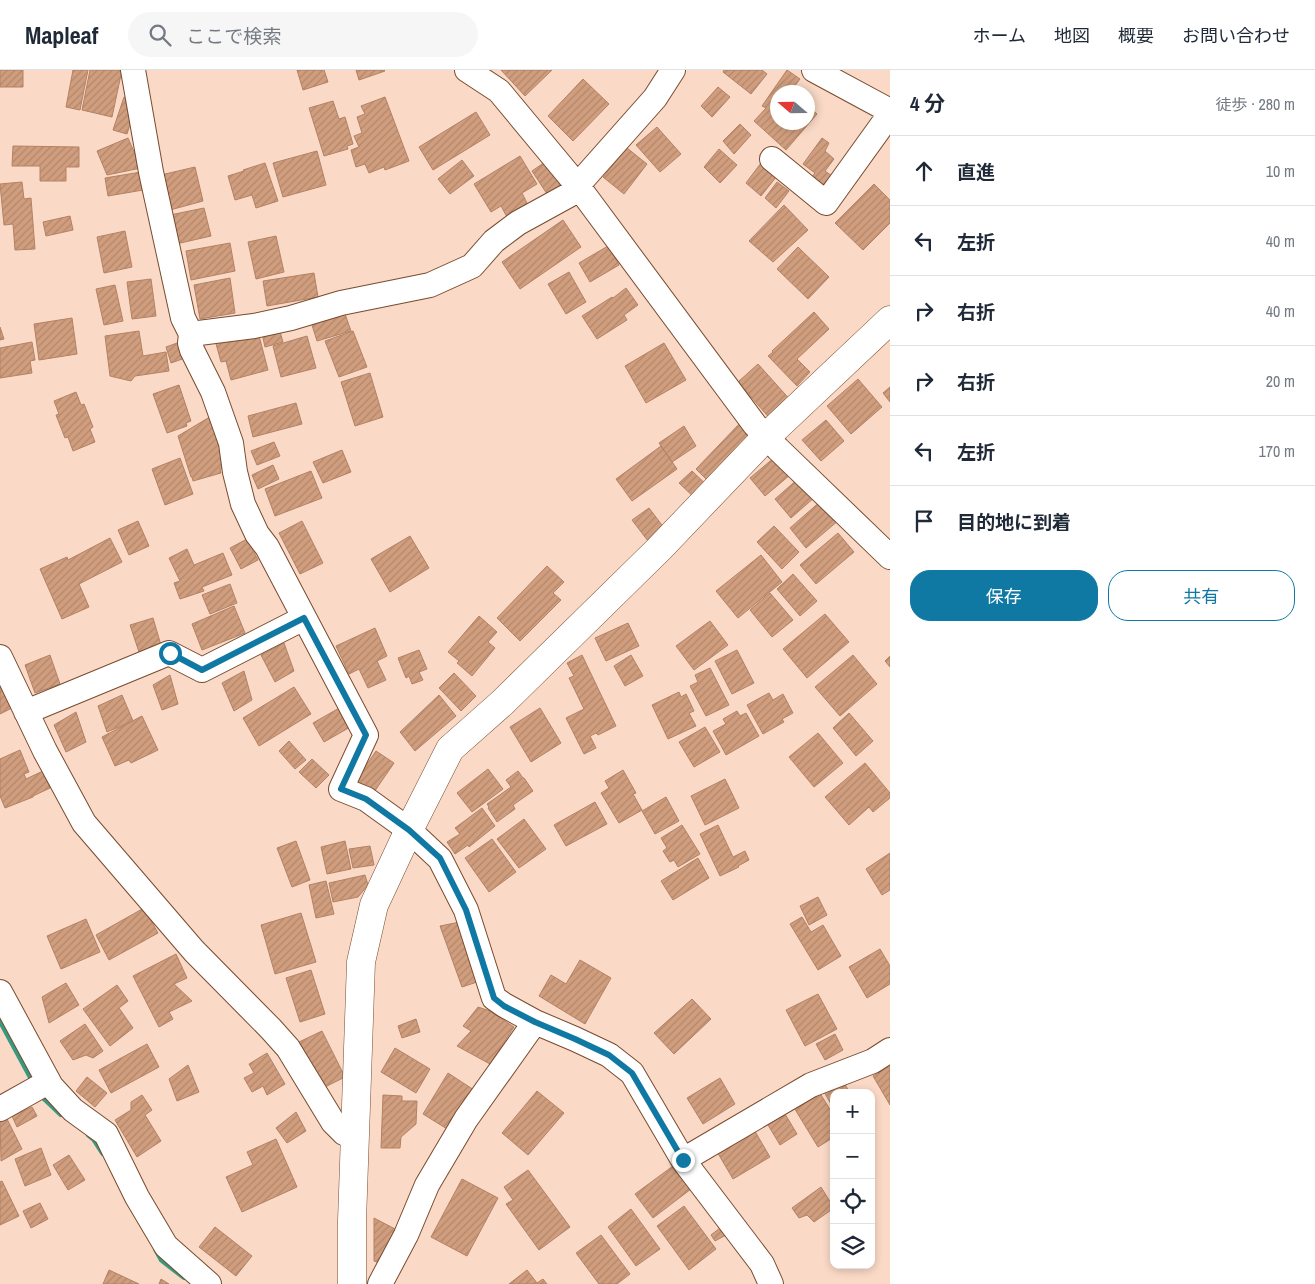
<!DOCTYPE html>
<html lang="ja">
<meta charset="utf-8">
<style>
:root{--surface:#fff;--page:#f6f6f7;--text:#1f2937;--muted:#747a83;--line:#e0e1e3;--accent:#0f79a4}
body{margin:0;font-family:"Archivo Narrow","Noto Sans JP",sans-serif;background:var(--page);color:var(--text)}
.controls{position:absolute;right:15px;bottom:15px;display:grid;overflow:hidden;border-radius:10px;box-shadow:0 2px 8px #0003}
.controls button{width:45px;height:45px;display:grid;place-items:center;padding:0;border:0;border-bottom:1px solid var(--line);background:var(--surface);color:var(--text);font:25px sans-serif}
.compass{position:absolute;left:770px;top:15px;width:45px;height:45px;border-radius:50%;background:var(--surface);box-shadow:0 2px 8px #0003;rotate:290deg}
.stop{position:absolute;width:15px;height:15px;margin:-11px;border:4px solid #0f79a4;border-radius:50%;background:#fff}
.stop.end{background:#0f79a4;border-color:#fff;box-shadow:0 1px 5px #0008}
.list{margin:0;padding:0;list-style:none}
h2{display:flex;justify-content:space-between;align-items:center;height:65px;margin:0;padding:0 20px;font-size:21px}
h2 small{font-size:16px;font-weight:400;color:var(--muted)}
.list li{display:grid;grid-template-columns:32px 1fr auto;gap:15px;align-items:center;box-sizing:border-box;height:70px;padding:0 20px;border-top:1px solid var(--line)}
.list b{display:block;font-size:19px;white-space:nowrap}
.list em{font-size:16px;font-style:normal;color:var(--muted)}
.actions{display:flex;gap:10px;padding:15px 20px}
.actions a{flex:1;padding:11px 0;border:1px solid var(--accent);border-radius:20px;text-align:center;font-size:18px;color:var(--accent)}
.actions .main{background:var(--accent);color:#fff}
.icon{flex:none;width:28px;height:28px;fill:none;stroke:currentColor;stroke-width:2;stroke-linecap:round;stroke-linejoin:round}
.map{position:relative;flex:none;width:890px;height:1214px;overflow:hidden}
header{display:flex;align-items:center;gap:30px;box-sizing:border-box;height:70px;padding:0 25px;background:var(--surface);border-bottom:1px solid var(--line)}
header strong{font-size:24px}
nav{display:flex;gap:28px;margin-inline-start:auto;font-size:18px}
.search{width:350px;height:45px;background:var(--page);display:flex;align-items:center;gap:12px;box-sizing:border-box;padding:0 18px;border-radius:28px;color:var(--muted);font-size:19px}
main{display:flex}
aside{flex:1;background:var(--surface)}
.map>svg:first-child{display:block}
</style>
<header>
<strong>Mapleaf</strong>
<div class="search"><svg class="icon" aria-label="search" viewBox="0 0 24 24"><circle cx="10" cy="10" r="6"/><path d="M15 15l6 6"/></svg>ここで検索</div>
<nav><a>ホーム</a><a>地図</a><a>概要</a><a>お問い合わせ</a></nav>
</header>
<main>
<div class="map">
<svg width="890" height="1214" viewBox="0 0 890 1214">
<defs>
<pattern id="building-hatch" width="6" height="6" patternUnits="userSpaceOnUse" patternTransform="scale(1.25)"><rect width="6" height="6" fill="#d09e7e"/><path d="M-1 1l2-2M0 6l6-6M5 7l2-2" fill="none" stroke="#b2876b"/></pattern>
</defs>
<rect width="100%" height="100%" fill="#fad9c6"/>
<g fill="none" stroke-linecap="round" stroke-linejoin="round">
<!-- stream -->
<path stroke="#369a80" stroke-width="6" d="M0 950 40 1024 61 1044
M89 1065 94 1069 103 1083
M156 1179 162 1190 184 1207"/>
</g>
<!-- building -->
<path fill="url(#building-hatch)" stroke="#b38264" d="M0 0H23V17H0Z
M73 0H88L80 40 66 37Z
M90 0H122L112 47 82 40Z
M297 0H324L328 12 303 20Z
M356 0H384L385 1 359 10Z
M501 0H552L525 26Z
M724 0H762L767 4 751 24 723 2Z
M787 0 800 9 791 21 792 22H778V52H808V36L817 44 786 80 754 51 766 38 762 36Z
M583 9 609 34 573 71 548 46Z
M718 17 730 27 712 47 701 36Z
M124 27 137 32 127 64 113 60Z
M385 27 409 91 385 100 384 97 369 103 365 94 356 97 351 80 359 77 354 66 362 63 357 47 365 44 361 36Z
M333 31 339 49 345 47 353 74 347 76 348 79 324 86 309 38Z
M476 42 490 65 433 100 419 77Z
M740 54 751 65 734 84 723 71Z
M657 57 681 84 660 102 636 75Z
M128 68 141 98 107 105 97 81Z
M822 68 829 73 825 81 834 89 825 101 832 106 823 117 811 108 815 103 803 94Z
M13 76 79 77V97H66V111H40V96H12Z
M627 78 647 94 624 124 603 107Z
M719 79 737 95 720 113 704 97Z
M317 81 326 115 283 127 273 93Z
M520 86 537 114 522 123 528 135 507 147 501 136 491 142 474 114Z
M462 90 474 106 450 124 438 109Z
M545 92 562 118 549 127 532 101Z
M265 93 278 131 256 138 252 125 235 130 228 106 244 101 243 100Z
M761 93 777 106 761 126 746 113Z
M195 97 203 131 170 140 161 105Z
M141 102 143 120 108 126 105 108Z
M22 112 24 129 31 128 35 179 15 180 13 154 4 155 0 114Z
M777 112 789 121 776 138 765 128Z
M874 114 890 130V153L863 180 835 153Z
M784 135 808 160 773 192 749 171Z
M204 138 211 166 176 174 170 145Z
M70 146 73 160 46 166 43 152Z
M563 150 581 177 520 219 502 192Z
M125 161 132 197 104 203 97 167Z
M276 166 284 202 256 209 248 172Z
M230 173 235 201 191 210 186 181Z
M608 176 619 195 590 212 579 193Z
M798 177 829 207 808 229 777 199Z
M569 202 586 232 566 244 548 214Z
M314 203 318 227 267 236 263 211Z
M230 208 235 243 200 249 194 215Z
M151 209 156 246 132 249 127 212Z
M115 215 123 251 104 255 96 219Z
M626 218 638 235 624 245 627 250 597 269 582 246 612 227 613 228Z
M344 241 351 261 317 271 311 252Z
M814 242 829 259 797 289 810 302 797 316 768 286 773 282 772 281Z
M72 248 77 284 39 290 34 254Z
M278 255 283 272 265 277 261 259Z
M0 257 4 269 0 270Z
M257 258 268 300 231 310 226 291 221 292 215 270Z
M139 261 143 286 166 282 169 301 135 306 131 311 110 306 105 266Z
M353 261 367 297 339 307 325 271Z
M307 266 316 298 281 307 273 276Z
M32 272 35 290 30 291 32 303 0 308V278Z
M180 272 185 288 171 293 166 277Z
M664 273 686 310 646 333 625 296Z
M758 294 793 333 772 351 738 312Z
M370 303 383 347 355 356 341 312Z
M858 309 882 337 851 364 827 336Z
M179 315 191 351 186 353 187 356 167 363 153 324Z
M890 317V332L883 323Z
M76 322 81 335 84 334 93 357 90 359 95 372 73 381 68 367 65 368 56 345 59 344 54 331Z
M296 333 302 354 253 367 248 346Z
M213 345 228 397 220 399 221 403 193 411 192 407H191L178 366Z
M826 350 844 371 821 391 802 370Z
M742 351 759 369 713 416 696 399Z
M684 356 696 376 672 392 659 373Z
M274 372 280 386 257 395 251 381Z
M661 376 677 399 632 431 616 409Z
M342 380 351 402 323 413 313 392Z
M775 387 790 405 765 426 750 408Z
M180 388 193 424 165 435 152 399Z
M273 395 279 409 258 419 252 405Z
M311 401 322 428 275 446 265 419Z
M692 401 711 419 699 432 679 413Z
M799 408 815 427 791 448 775 429Z
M822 430 839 450 806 478 790 458Z
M649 438 665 459 648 471 632 450Z
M138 451 149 476 129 485 118 460Z
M302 451 323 493 300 504 279 463Z
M774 456 799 482 782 499 757 472Z
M838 463 854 482 816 514 800 495Z
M410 466 429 498 390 522 371 489Z
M110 468 122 492 79 514 89 537 62 549 40 499 67 487 68 490Z
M247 469 258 490 241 499 230 478Z
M187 479 194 495 223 483 232 505 202 517 204 521 180 529 174 513 180 511 169 488Z
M761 485 782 512 738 548 716 521Z
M547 496 564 512 553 523 561 530 520 571 497 548Z
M793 504 817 531 800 546 777 519Z
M230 514 237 533 210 544 202 525Z
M770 523 793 550 772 567 750 540Z
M234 536 245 563 202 580 192 554Z
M825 544 849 572 807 608 783 579Z
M479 546 497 562 488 572 495 578 472 606 457 593 459 591 448 582Z
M153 548 163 582 140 585 130 555Z
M710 551 728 575 694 600 676 576Z
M628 553 639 576 606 591 595 568Z
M375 558 387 586 377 591 386 610 368 618 359 599 349 604 336 576Z
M284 573 294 601 275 612 261 585Z
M419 580 427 599 419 602 423 610 412 614 409 606 406 608 398 588Z
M737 580 754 613 732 624 715 591Z
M50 585 60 614 35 623 25 595Z
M582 585 616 656 598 665 596 663 590 666 596 678 584 684 566 648 584 639 569 608 574 606 567 593Z
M631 585 643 606 625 616 614 596Z
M853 585 877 614 840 646 815 617Z
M890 586V597L885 591Z
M710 598 729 635 706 646 690 616 698 612 695 605Z
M244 601 252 630 234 641 222 613Z
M454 603 476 626 461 641 439 618Z
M170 605 178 634 162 640 153 615Z
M0 613 12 638 0 644Z
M294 617 311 644 259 676 243 648Z
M679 622 681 627 686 624 694 641 689 643 696 656 668 669 652 635Z
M769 623 773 630 783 624 793 643 782 649 784 652 763 664 747 635Z
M122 625 133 651 107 662 98 636Z
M439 625 456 646 415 681 400 662Z
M341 637 352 656 324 672 313 653Z
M540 638 561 673 531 692 510 657Z
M737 641 740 646 746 643 759 666 726 685 713 661 726 654 723 649Z
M76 642 86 672 66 682 54 655Z
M849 643 873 671 856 686 833 658Z
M142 646 158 680 131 693 129 690 115 696 102 667Z
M705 657 720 682 694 697 679 672Z
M818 663 843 693 814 717 789 687Z
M289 671 306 690 295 699 279 681Z
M20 680 29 702 24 704 26 709 43 701 50 718 33 726V727L5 738 0 726V689Z
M376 681 394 693 370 728 352 716Z
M312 689 329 705 316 718 299 702Z
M865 693 890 723V728L873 742 869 737 849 755 825 727Z
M488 699 503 719 472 742 457 723Z
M623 700 636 723 633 724 642 740 619 753 601 723 609 718 605 711Z
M518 701 523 708H524L533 721 513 735 515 739 497 752 488 738 489 737 487 734 511 717 506 710Z
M725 709 739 738 705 755 691 726Z
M666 727 679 751 655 764 642 741Z
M595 732 607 754 566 776 554 755Z
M482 738 495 756 469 777 468 775 455 784 447 772 460 764 455 758Z
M524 749 546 779 519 798 497 769Z
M682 755 700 784 678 797 674 790 670 792 663 781 667 778 661 768Z
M718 755 733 787 745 781 749 790 738 796 739 797 720 806 700 764Z
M492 769 516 802 489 822 465 788Z
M296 771 310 810 292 817 277 778Z
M345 771 351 799 327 804 321 777Z
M370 776 374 795 353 798 349 779Z
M890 783V820L882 825 866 799Z
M698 788 709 808 673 830 661 811Z
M365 805 368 815 358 827 333 832 329 813Z
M326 811 334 844 316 848 309 815Z
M818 827 827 845 809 855 800 836Z
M144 838 158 863 109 890 96 865Z
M301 843 316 892 275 904 261 855Z
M802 847 811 862 823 855 841 886 818 900 790 854Z
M86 849 100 882 61 899 47 866Z
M460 852 480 911 462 917 440 856Z
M880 879 890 896V914L867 928 849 897Z
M176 884 187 908 174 914 192 931 169 942 173 949 159 957 133 906Z
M580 890 611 908 585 954 539 926 551 905 566 914Z
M311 900 325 944 300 952 286 908Z
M66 913 79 935 49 953 42 927Z
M117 915 128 931 119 938 133 958 110 976 83 939Z
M818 924 837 959 805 976 786 940Z
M692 929 711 949 674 984 654 963Z
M478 937 490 941 514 957 490 994 457 976 471 961 463 956Z
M416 949 420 962 402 968 398 956Z
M85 954 103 981 93 988 86 985 73 990 60 971Z
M322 961 345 1007 325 1017 299 972Z
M835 964 843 980 825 990 816 974Z
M147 974 159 997 111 1023 99 1000Z
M395 978 430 999 416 1023 381 1002Z
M267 983 285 1014 267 1025 263 1016 252 1022 244 1008 254 1003 249 994Z
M188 995 199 1022 177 1031 169 1009Z
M890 996V1035L873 1006Z
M448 1003 477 1022 452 1062 423 1044Z
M840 1006 850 1023H834V1039L821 1017Z
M87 1007 107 1023 95 1037 76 1021Z
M720 1008 735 1034 703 1054 687 1028Z
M818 1020 834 1046V1067L818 1077 793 1036Z
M537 1021 564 1043 528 1085 502 1063Z
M142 1025 152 1040 145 1045 161 1071 137 1087 115 1050 131 1040V1032Z
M383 1025 402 1026V1031H417L416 1054 401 1067 400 1078H381Z
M32 1037 37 1046 17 1057 12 1046Z
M782 1039 797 1064 780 1075 765 1050Z
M296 1042 306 1061 287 1073 276 1058Z
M7 1049 22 1079 1 1091 0 1053Z
M753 1058 770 1087 733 1109 716 1080Z
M276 1069 297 1117 242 1142 226 1107 253 1095 247 1082Z
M41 1078 51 1105 25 1116 15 1089Z
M69 1085 85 1110 68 1120 53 1095Z
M673 1096 691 1119 653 1148 635 1124Z
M528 1100 570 1157 539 1180 506 1134 513 1130 504 1117Z
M462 1109 498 1128 467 1186 431 1167Z
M2 1111 19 1146 0 1155V1112Z
M821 1117 834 1138 814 1152 807 1145 799 1148 792 1138Z
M40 1133 48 1149 31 1158 23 1141Z
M684 1136 716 1179 689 1200 657 1156Z
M631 1139 660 1179 636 1196 608 1157Z
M374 1148 397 1160 380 1193 374 1191Z
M215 1157 252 1186 236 1206 199 1177Z
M720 1158 726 1165 715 1171 711 1165Z
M601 1165 630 1204 617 1214H599L576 1183Z
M109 1200 139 1214H103Z
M527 1200 537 1213 543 1209 547 1214H509Z
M161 1209 169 1214H159Z"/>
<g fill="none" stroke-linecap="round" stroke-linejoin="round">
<!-- minor casing -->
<g stroke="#784b2e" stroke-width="26">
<path id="minor" d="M133 0 151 102 183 248 191 264 190 273 192 280 213 322 231 373 235 402 243 434 257 464 267 477 366 665 341 719 366 729 409 760 440 789 466 840 494 928 504 935 535 952 575 969 609 985 632 1003 683 1090 762 1194 771 1214
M467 0 499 21 577 115 755 355 778 379 890 487
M814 0 890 41
M772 89 826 133 890 44
M191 264 254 256 291 248 341 233 430 215 472 196 494 171 518 153 569 125 655 28 673 0
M0 587 45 681 84 753 194 881 271 959 288 978 333 1052 344 1063 355 1068
M26 642 169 583 202 600 304 548
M0 922 51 1016 73 1040 106 1064 137 1127 166 1176 209 1214
M0 1039 48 1012
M683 1090 811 1015 873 991 890 980
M380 1214 406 1165 427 1115 466 1049 535 952"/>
</g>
<!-- tertiary casing -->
<g stroke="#784b2e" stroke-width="29">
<path id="tertiary" d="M352 1214V1151L361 892 374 835 409 760 450 679 502 633 659 479 767 366 890 250"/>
</g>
<!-- minor -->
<use href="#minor" stroke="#fff" stroke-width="24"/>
<!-- tertiary -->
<use href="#tertiary" stroke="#fff" stroke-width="28"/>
</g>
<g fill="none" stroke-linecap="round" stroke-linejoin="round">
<!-- route -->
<path stroke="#0f79a4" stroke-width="6" d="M170 583 202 600 304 548 366 665 341 719 366 729 409 760 440 788 466 840 494 928 504 936 535 952 575 969 609 985 632 1003 683 1090"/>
</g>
</svg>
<div class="controls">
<button>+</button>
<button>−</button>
<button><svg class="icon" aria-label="locate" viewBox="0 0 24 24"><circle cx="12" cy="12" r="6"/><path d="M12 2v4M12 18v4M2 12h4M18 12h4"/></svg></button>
<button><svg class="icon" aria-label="layers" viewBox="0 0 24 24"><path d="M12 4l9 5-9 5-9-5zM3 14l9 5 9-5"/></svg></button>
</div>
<svg class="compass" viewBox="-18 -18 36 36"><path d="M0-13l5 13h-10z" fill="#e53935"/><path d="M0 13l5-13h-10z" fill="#747a83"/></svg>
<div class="stop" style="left:170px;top:583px"></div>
<div class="stop end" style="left:683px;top:1090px"></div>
</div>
<aside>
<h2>4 分<small>徒歩 · 280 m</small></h2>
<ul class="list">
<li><svg class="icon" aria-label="ahead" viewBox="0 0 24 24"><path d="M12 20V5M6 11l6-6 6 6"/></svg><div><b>直進</b></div><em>10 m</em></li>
<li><svg class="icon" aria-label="left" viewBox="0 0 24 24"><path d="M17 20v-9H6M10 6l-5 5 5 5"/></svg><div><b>左折</b></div><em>40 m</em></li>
<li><svg class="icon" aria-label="right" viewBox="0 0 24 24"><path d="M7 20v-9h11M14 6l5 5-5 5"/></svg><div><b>右折</b></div><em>40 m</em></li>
<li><svg class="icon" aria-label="right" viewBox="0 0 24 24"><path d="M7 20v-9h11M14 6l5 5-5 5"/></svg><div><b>右折</b></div><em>20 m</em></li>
<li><svg class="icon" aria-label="left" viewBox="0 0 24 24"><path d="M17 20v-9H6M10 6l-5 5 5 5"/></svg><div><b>左折</b></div><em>170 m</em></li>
<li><svg class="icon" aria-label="arrive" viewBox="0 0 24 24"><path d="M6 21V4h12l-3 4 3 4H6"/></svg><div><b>目的地に到着</b></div></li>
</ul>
<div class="actions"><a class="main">保存</a><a>共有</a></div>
</aside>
</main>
